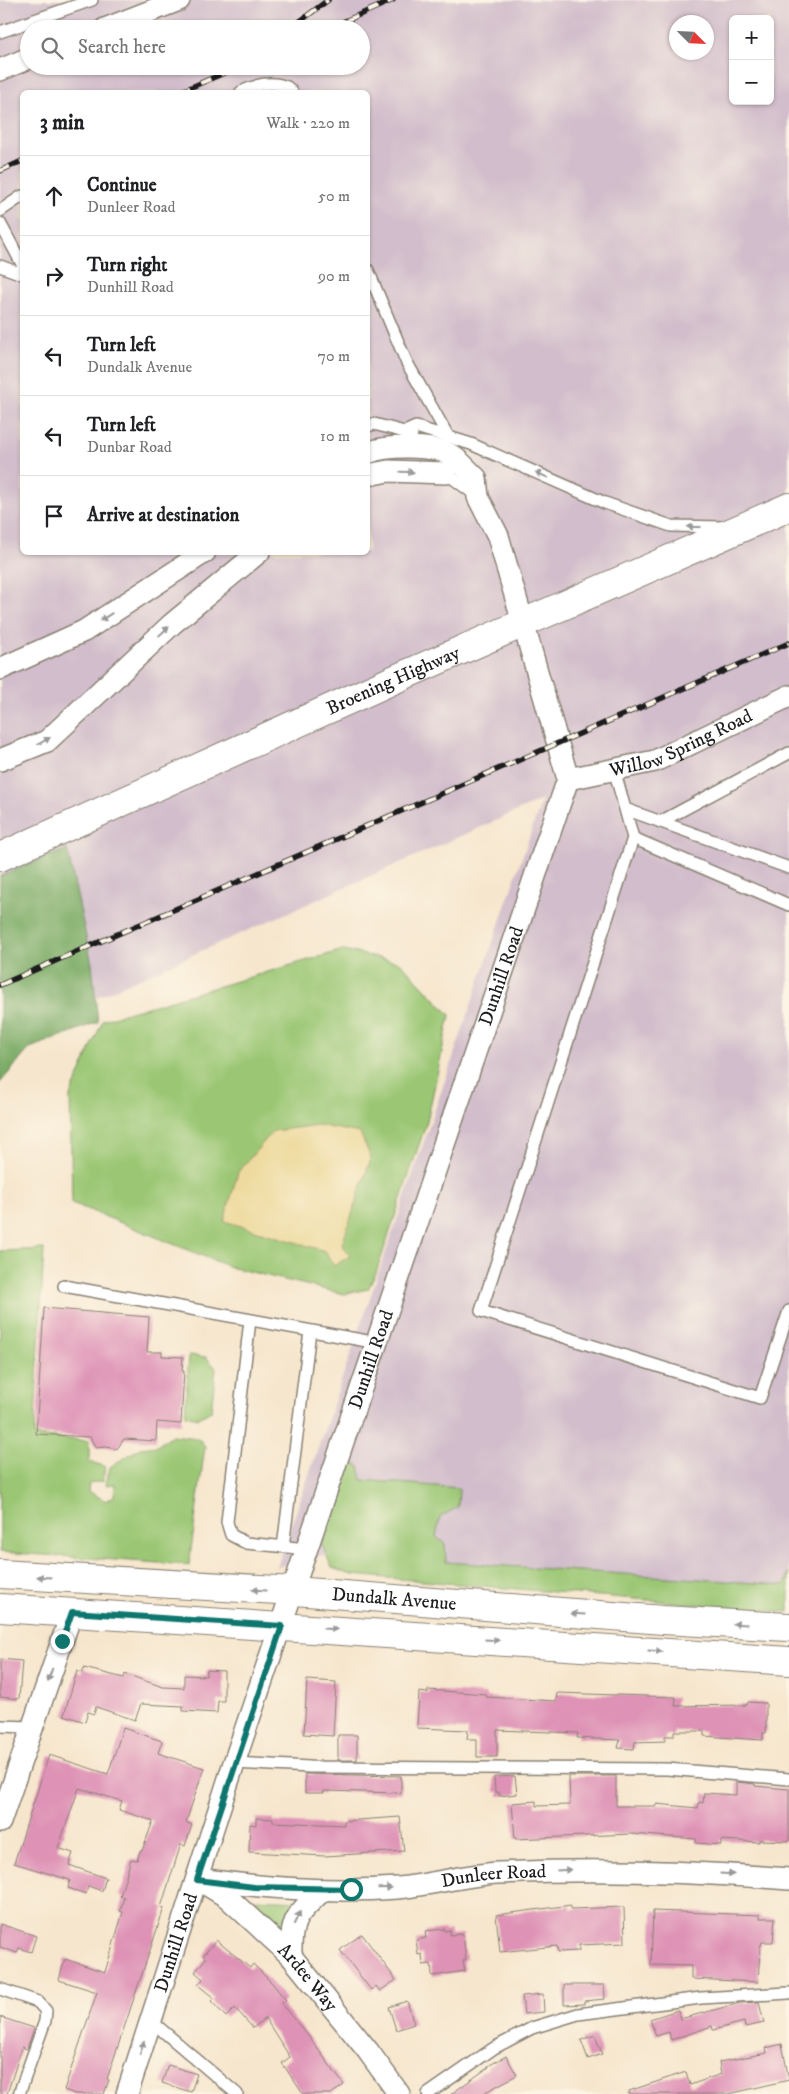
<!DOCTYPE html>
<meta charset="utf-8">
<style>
:root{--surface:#fff;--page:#f6f6f6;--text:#202124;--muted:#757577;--line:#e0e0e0}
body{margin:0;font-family:"IM FELL DW Pica",serif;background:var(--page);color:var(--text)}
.controls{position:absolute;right:15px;top:15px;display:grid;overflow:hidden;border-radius:8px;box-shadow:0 1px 4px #0004}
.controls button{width:45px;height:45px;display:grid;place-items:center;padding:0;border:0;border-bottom:1px solid var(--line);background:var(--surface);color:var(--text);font:25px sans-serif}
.compass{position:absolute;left:669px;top:15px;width:45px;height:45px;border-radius:50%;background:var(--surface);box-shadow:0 1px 4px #0004;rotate:114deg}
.stop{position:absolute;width:15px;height:15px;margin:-11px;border:4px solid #0f766e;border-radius:50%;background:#fff}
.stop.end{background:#0f766e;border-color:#fff;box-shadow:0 1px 5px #0008}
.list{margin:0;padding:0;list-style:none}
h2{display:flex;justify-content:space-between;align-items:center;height:65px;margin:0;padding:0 20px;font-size:21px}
h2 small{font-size:16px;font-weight:400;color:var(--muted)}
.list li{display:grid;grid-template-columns:32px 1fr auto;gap:15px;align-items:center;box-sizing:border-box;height:80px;padding:0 20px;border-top:1px solid var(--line)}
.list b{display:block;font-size:19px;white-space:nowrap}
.list p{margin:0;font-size:16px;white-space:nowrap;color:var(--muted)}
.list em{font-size:16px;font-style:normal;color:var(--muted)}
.icon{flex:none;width:28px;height:28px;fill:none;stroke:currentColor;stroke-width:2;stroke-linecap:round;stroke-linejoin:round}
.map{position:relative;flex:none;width:789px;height:2094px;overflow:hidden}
.search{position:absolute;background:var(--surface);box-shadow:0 1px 4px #0004;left:20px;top:20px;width:350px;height:55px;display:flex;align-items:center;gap:12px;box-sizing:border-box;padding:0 18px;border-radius:28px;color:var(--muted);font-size:19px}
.panel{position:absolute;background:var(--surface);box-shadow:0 1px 4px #0004;left:20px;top:90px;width:350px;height:465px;border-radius:8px}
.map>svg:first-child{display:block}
</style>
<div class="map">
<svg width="789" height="2094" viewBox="0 0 789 2094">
<rect width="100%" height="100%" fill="#fcf5e5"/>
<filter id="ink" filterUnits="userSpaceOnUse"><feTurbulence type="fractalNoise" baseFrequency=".02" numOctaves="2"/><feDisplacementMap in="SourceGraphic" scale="10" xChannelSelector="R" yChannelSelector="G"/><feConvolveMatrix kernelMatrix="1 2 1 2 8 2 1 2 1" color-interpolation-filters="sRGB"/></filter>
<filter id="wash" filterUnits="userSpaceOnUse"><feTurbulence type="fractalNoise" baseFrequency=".0096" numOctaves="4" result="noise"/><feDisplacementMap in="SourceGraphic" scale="20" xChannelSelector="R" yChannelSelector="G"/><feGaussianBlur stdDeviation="1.12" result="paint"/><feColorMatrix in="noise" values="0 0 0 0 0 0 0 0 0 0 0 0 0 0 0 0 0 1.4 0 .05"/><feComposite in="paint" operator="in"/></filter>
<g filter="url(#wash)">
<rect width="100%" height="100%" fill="#f6e6cd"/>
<!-- industrial -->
<path fill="#d1bdcb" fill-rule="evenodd" d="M0 0H789V1592L327 1554 277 1567 542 800 0 1040ZM733 19H770V101H733ZM676 22H706V52H676ZM29 29H361V66H29ZM22 92H368V552H22Z"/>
<!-- green -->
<path fill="#9bc775" stroke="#5c7248" d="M343 950 401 963 450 1015 427 1121 376 1273 368 1289 344 1294 230 1267 72 1203 70 1096 103 1020Z
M44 1249 34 1436 89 1441V1462L105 1466 103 1481 89 1483 88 1491 106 1501 114 1496 115 1484 106 1485 110 1467 140 1448 157 1446 172 1435 198 1438 205 1446 189 1565 0 1552V1251Z
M189 1355 206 1357 216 1368 211 1411 199 1418 185 1415Z
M351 1463 359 1466 362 1480 459 1488 458 1507 440 1517 436 1537 445 1544 446 1562 785 1585 789 1572V1612L352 1575 332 1568 321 1543Z
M256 1899 298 1901 285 1931 254 1904Z"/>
<!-- forest -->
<path fill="#7cac66" stroke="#4c6441" d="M67 849 92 964 98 1022 30 1048 0 1083V876Z"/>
<!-- sand -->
<path fill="#eeda9e" stroke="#857b5d" d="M318 1125 360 1133 371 1158 342 1244 350 1256 334 1266 325 1251 224 1221 238 1172 273 1131Z"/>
<g id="blocks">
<!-- building -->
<path fill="#de92b6" d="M44 1308 149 1317 147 1352H162V1356L183 1357 182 1371H184L181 1424 157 1422 156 1441 124 1439 117 1449 106 1447 96 1448 90 1437 36 1434Z
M0 1659 22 1661 19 1699 0 1697Z
M84 1668 124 1678 125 1674 163 1687 184 1688V1675L206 1676 207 1670 224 1671V1701H218L217 1713 183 1711V1706L141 1704 135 1720 96 1707 94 1714 88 1712 85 1722 64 1715 77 1671 82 1673Z
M307 1680 336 1682 333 1736 304 1734Z
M428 1690 486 1694V1697L556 1701 557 1693 676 1697 675 1706 747 1705 748 1702 766 1703V1733H763V1740L704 1736V1731H674V1736H665V1741L635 1742 634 1749 618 1748 620 1740 577 1738 578 1733 497 1730V1757H477V1739H467L468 1730 417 1728 419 1692 428 1693Z
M123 1728 162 1741 158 1753 204 1768 186 1822 192 1825 185 1846 181 1844 161 1907 164 1908 107 2079 109 2080 104 2094H75L64 2090 97 1992 59 1980 65 1959 105 1972 123 1912 120 1911 124 1897 120 1896 131 1859 137 1860 140 1851H142L153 1821 119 1810 122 1801 79 1788 58 1848 73 1853 69 1865 106 1878 102 1891 88 1886 86 1894 68 1888 70 1880 14 1863 49 1755 108 1774Z
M338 1735H357V1760H338Z
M305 1774 401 1776V1793L324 1791V1793H305Z
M515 1776 517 1794 499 1796V1792H495L494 1777Z
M569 1776H616V1806H656V1804L698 1808 699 1802 703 1803 704 1793 736 1795V1782L755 1784V1786L789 1789V1841L759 1840V1842L721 1840V1845L696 1843V1839L631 1834 515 1839 512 1803 536 1801V1806L570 1805Z
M400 1817 404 1851 325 1856 249 1852 250 1824 256 1825V1818L273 1819V1822L344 1825V1821Z
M571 1905V1909L624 1907 625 1943 579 1945V1951L558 1952 557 1946 500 1952 496 1915Z
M653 1911 760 1915V1918H775L773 1942H762L760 1948 758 1982 691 1979V1966L651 1965Z
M0 1924 36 1936 31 1952 19 1948 17 1953 0 1947Z
M445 1929V1931L450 1930V1935L463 1934 466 1960H463L465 1971 432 1976 431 1964 423 1965 422 1954 418 1955 416 1940 426 1938 425 1931Z
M362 1934 396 1980 380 1991 376 1986 371 1990 340 1950Z
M216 1940 250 1968 253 1964 272 1983 286 2000 281 2004 307 2034 344 2085 331 2094H303L282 2063 290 2057 265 2018 253 2028 235 2008 226 2017 211 2001 214 1998 198 1985 203 1979 195 1972 206 1958 203 1956Z
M564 1985H604L605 1999 584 2001V2004L564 2005Z
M543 1994 544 2012 524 2014 522 1996Z
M407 2001 414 2024 396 2030 389 2007Z
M759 2002 764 2023 745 2027 744 2022 713 2030 712 2026 671 2040 669 2032 656 2036 650 2019 678 2010 680 2019 740 2003Z
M0 2017 34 2028 27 2049 22 2047 7 2094H0Z
M595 2035 602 2054 588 2059 581 2040Z
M782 2044 789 2080 729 2094H629V2091L686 2072 690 2085 721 2074 719 2062 767 2053 766 2048Z
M506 2056 517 2075 482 2094H451L489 2067 488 2066Z
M168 2065 197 2074 191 2092 162 2083Z"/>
</g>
</g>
<g filter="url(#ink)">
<use href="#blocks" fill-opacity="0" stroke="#898174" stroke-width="1"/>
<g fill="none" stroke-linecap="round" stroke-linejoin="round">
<!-- lane casing -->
<g stroke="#898174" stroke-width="14">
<path id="lane" d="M0 32 92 0
M241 92C256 85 271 80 287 87L292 92
M0 211 22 196
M0 223 22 264
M0 266 22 274
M368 270 406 361 449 438
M368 426 374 424 412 434
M407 431 416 427 471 444 605 503 671 526 724 527
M446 473 477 496
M614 769 633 838 481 1311 760 1398 789 1311
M625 809 789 868
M660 822 789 753
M633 838 789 905
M64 1286 378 1343
M250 1320 227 1522 231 1535 246 1543 308 1549
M283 1547 310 1331
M0 1726 31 1727
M234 1763 310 1767 667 1769 789 1779
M0 1989 38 2002 46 2011 45 2021 19 2094
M150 2020 237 2094
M428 2094 494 2048 532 2028 578 2014 701 1998 789 1993"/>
</g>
<!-- street casing -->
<g stroke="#898174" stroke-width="24">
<g id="street">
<path d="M105 29 179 0"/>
<path d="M0 70 29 58"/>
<path d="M368 475 388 471 446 473"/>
<path d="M0 669 84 631 205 552"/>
<path d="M0 760 47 741 172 624 259 552"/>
<path id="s1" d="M568 779 655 761 789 696"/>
<path d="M0 1822 72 1612"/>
<path id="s2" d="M197 1879C263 1888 330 1893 397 1888 431 1885 464 1875 498 1873 596 1868 691 1871 789 1879"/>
<path id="s3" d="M204 1883 227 1897 291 1956 368 2051 399 2094"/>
<path d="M291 1956C290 1919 297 1914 323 1890"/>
<path id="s4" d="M127 2094 234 1763 568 779 498 536 478 497 476 478C468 471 459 459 449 454 431 445 386 445 368 453"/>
</g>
</g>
<!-- primary casing -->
<g stroke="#898174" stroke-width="30">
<g id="primary">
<path id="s5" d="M0 857 393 680 789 507"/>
<path id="s6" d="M0 1574 294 1591 663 1620 789 1627"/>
<path d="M0 1608 789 1661"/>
</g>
</g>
<!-- lane -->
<use href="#lane" stroke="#fff" stroke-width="11"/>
<!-- street -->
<use href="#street" stroke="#fff" stroke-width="21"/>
<!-- primary -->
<use href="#primary" stroke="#fff" stroke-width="28"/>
<!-- rail casing -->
<g stroke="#1c1c1c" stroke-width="5.5">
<path id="rail" d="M290 29 328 0
M327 29 393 0
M180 92 240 66
M0 171 22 161
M0 985 789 643"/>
</g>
<!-- rail -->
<use href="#rail" stroke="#fcf5e5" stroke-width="4" stroke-dasharray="11" stroke-linecap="butt"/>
</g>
<!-- one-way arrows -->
<defs><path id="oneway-solid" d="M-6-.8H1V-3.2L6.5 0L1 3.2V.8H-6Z" transform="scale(1.25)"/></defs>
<g fill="#999">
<use href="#oneway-solid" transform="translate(407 472) rotate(2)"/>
<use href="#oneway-solid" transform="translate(542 475) rotate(-156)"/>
<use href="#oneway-solid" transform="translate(694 527) rotate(-180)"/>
<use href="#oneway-solid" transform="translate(106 617) rotate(147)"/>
<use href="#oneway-solid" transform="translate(164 631) rotate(-43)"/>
<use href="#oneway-solid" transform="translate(44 741) rotate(-30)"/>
<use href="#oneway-solid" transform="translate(44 1577) rotate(-176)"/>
<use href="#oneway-solid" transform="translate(259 1590) rotate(-177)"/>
<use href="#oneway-solid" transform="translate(578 1614) rotate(-176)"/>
<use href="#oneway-solid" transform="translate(740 1624) rotate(-177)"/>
<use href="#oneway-solid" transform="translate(330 1629) rotate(4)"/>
<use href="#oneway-solid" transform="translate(492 1640) rotate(4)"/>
<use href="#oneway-solid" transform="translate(655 1651) rotate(4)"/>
<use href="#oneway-solid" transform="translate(50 1675) rotate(110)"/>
<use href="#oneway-solid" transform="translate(564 1870) rotate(-3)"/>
<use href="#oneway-solid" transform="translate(727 1874) rotate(4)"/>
<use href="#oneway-solid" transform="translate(385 1888) rotate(-2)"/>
<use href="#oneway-solid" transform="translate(297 1918) rotate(-63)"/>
<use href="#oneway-solid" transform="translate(142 2048) rotate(-72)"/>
</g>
</g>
<g fill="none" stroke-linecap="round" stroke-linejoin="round" filter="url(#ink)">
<!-- route -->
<path stroke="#0f766e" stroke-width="6" d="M62 1641 72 1612 282 1626 197 1880 254 1887 351 1889"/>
</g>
<g text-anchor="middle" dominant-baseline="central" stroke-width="5" stroke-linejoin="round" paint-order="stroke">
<!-- street labels -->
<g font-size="19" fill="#1c1c1c" stroke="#fcf5e5">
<text stroke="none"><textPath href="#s5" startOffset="431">Broening Highway</textPath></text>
<text stroke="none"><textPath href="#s1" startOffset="119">Willow Spring Road</textPath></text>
<text stroke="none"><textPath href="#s4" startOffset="1179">Dunhill Road</textPath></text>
<text stroke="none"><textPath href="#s4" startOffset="774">Dunhill Road</textPath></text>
<text stroke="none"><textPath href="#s6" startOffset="395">Dundalk Avenue</textPath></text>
<text stroke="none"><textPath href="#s2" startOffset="298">Dunleer Road</textPath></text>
<text stroke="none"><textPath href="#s4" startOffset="159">Dunhill Road</textPath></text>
<text stroke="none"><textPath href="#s3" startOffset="141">Ardee Way</textPath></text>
</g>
</g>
</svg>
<div class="controls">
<button>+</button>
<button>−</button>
</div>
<svg class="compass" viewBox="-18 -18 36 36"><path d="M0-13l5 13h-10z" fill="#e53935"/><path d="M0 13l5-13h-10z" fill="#757577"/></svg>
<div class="stop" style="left:351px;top:1889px"></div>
<div class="stop end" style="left:62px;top:1641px"></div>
<div class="search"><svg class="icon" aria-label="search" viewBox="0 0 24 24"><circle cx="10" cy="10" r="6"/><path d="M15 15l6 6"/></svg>Search here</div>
<section class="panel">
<h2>3 min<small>Walk · 220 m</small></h2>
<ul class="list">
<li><svg class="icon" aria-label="ahead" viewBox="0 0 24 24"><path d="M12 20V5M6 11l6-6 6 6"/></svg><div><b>Continue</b><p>Dunleer Road</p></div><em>50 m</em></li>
<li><svg class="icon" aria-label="right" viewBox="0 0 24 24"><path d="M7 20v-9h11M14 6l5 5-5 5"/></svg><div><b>Turn right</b><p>Dunhill Road</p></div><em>90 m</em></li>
<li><svg class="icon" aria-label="left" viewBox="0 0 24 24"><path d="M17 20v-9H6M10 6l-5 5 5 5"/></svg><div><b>Turn left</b><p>Dundalk Avenue</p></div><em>70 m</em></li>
<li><svg class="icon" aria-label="left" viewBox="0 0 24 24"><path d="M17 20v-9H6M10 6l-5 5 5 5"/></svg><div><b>Turn left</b><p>Dunbar Road</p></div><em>10 m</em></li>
<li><svg class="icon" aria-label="arrive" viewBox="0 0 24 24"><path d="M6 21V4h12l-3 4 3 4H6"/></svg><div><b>Arrive at destination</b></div></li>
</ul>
</section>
</div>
